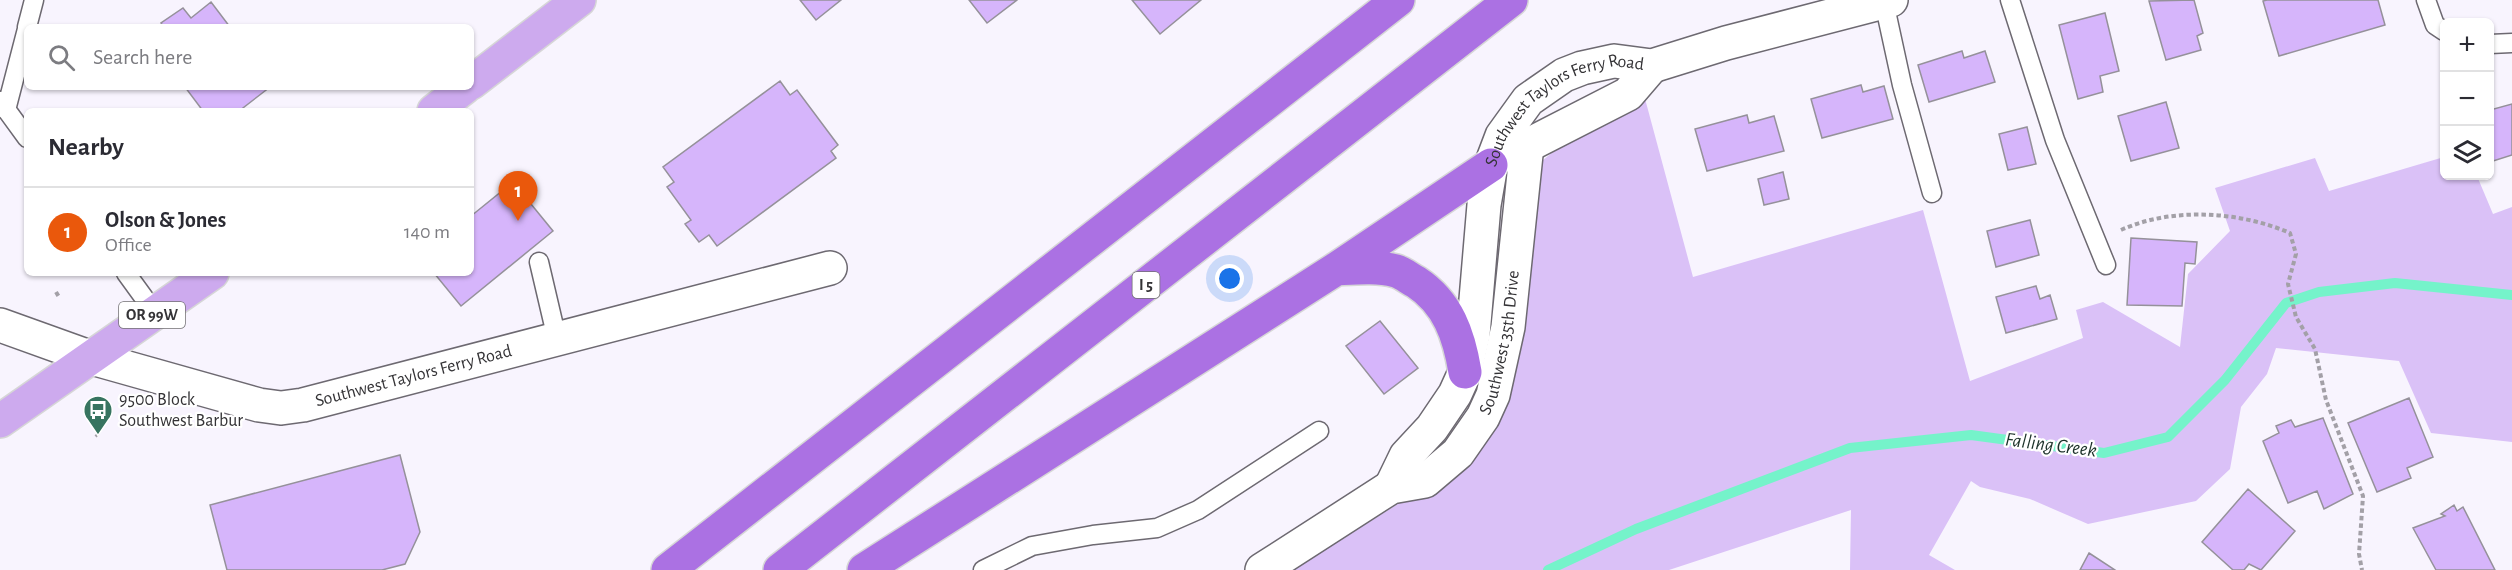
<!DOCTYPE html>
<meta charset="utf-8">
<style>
:root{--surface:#fff;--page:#f7f7f7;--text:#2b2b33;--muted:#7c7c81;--line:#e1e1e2;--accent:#ea580c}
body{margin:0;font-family:"Alegreya Sans",sans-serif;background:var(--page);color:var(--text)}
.controls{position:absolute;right:18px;top:18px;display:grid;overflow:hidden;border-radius:9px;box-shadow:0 2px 4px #0004}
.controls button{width:54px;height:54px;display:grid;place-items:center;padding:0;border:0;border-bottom:2px solid var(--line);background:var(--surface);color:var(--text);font:30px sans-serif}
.you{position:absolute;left:1230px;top:279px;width:21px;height:21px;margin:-15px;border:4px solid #fff;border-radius:50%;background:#1a73e8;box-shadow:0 0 0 9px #1a73e833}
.badge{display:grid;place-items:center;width:39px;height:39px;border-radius:50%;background:var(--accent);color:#fff;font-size:20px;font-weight:700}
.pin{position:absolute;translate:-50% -50px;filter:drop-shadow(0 2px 3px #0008)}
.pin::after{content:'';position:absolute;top:32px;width:21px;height:18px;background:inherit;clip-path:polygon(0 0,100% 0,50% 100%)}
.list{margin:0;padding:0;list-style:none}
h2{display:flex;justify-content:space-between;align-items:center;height:78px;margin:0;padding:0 24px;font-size:26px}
h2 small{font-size:20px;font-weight:400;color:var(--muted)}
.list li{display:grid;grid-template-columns:39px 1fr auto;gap:18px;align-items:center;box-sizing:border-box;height:90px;padding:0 24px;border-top:2px solid var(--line)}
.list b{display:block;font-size:22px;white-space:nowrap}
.list p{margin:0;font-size:20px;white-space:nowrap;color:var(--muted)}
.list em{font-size:20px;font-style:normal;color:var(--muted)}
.icon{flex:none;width:33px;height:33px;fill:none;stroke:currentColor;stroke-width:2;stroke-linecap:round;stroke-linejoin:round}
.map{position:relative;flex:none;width:2512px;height:570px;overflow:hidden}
.search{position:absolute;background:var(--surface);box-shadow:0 2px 4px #0004;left:24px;top:24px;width:450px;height:66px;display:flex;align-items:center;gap:15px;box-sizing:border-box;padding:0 21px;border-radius:9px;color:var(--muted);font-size:22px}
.panel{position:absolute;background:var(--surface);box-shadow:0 2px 4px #0004;left:24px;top:108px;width:450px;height:168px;border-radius:9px}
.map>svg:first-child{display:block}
</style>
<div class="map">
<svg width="2512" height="570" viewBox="0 0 2512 570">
<rect width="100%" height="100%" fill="#f8f4fe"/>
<!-- green -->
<path fill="#dac1f7" d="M1644 95 1693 277 1923 210 1970 381 2083 338 2076 310 2103 302 2180 347 2188 274 2230 231 2215 188 2315 158 2329 191 2444 157V176H2477L2493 214 2512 207V442L2431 433 2399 361 2276 348 2267 374 2241 407 2230 469 2196 501 2088 524 2030 499 1980 487 1971 481 1929 555 1955 570H1850L1851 510 1669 570H1293L1420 490 1460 455 1537 165 1576 133Z"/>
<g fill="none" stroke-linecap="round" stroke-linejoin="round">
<!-- stream -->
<path stroke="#75f3ca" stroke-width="10" d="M1548 570 1636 529 1850 448 1971 435 2104 453 2168 437 2225 380 2286 303 2319 292 2395 283 2512 295"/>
</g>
<!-- building -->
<path fill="#d6b5fb" stroke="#95919a" stroke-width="1.5" d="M800 0H841L816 20Z
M969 0H1017L987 23Z
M1132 0H1201L1160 34Z
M2194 0 2203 33 2197 36 2201 50 2166 60 2149 1Z
M2267 0H2378L2385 25 2279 56 2263 1Z
M211 2 230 27H164L161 23 183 8 191 18Z
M2105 13 2119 71 2100 76 2103 92 2078 99 2059 25Z
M1962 51 1964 58 1985 51 1995 82 1929 102 1918 65Z
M780 81 790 95 797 90 838 145 831 151 836 158 717 246 709 235 699 242 685 224 691 220 667 187 674 182 663 167Z
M1861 85 1863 92 1884 86 1893 119 1822 138 1811 99Z
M185 87H270L239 111H203Z
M2166 102 2179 148 2131 161 2118 116Z
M2512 104V155L2490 162V110Z
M1747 115 1749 123 1774 116 1784 151 1707 171 1695 129Z
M2027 127 2036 164 2008 170 1999 134Z
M1783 172 1789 199 1764 205 1758 179Z
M513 182 553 231 461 306 434 273H471V216Z
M2030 220 2039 255 1996 267 1987 231Z
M2131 238 2197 242 2195 264 2185 263 2182 306 2127 305Z
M2036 286 2040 299 2050 295 2057 319 2006 333 1996 297Z
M1380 321 1418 368 1384 394 1346 346Z
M2409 398 2433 457 2407 468 2411 478 2377 492 2348 423Z
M2323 418 2353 494 2324 509 2317 491 2288 503 2263 441 2279 433 2276 426 2291 420 2295 427Z
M400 455 420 532 405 564 382 570H227L210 505Z
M2248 489 2295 531 2261 570 2249 564 2244 570H2233L2202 542Z
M2454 505 2457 511 2463 507 2495 570H2436L2413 528 2445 516 2441 514Z
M2089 553 2115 570H2080Z"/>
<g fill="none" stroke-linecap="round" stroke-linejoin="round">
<!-- service casing -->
<g stroke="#6d6971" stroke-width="21">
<path id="service" d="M2010 0 2055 140 2106 265
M2426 0 2435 25 2444 31
M1884 2 1902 85 1932 193
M27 27 34 0
M2490 44 2512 43
M0 101 27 138
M6 110 27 29
M539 262 557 339
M126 273 155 313
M983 570 1032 546 1093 535 1157 528 1198 510 1319 431"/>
</g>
<!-- minor casing -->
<g stroke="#6d6971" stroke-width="36">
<g id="minor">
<path id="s1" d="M0 325 92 358 259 405 281 408 303 405 830 268"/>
</g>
</g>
<!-- tertiary casing -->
<g stroke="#6d6971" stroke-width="36">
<g id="tertiary">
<path d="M1509 155 1628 94 1652 66"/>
<path id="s2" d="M1391 487 1406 456 1432 428 1455 394 1465 372 1473 335 1484 205 1491 165 1502 136 1528 100 1564 75 1582 68 1614 61 1652 66 1726 43 1891 0"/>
<path id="s3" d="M1262 570 1391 487 1425 481 1458 453 1483 417 1493 395 1508 327 1527 145"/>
</g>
</g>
<!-- primary casing -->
<g stroke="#d6d6d7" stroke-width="36">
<path id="primary" d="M471 83 579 0
M434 111 465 87
M0 421 212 273"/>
</g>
<!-- motorway casing -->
<g stroke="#d6d6d7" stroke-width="36">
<path id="motorway" d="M1336 269C1356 268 1377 266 1396 271 1403 273 1410 279 1416 282 1448 303 1459 335 1465 372
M668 570 1398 0
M780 570 1511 0
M864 570 1336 269 1491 165"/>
</g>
<!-- path -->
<path stroke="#a3a0a7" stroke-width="4" stroke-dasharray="4.5 3" stroke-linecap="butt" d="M2121 230C2172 207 2239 211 2290 233L2296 254 2288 284 2296 317 2315 349 2326 400 2363 496 2359 554 2362 570
M56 292 59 297
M96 434 98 436"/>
<!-- service -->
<use href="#service" stroke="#fff" stroke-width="18"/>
<!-- minor -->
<use href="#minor" stroke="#fff" stroke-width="33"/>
<!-- tertiary -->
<use href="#tertiary" stroke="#fff" stroke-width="33"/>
<!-- primary -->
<use href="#primary" stroke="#cdaaee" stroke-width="33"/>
<!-- motorway -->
<use href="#motorway" stroke="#ab71e3" stroke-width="33"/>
</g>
<!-- icons -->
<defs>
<g id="bus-pin" transform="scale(1.5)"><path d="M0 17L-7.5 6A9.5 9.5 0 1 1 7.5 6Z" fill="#377460" stroke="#fff"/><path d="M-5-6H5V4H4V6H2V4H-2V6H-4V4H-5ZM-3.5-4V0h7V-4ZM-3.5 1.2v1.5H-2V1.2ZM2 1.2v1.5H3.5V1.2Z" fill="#fff"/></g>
</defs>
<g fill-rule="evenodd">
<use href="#bus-pin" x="98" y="410"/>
</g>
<g text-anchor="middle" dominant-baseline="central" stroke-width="4.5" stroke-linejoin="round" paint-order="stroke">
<!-- shield labels -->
<g fill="#fff" stroke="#717072" stroke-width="1.5">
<rect x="1132.5" y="272" width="27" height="26" rx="4.5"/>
<rect x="119" y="302" width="66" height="26" rx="4.5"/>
</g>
<g font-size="16" font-weight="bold" fill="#343336">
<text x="1146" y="285">I 5</text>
<text x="152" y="315">OR 99W</text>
</g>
<!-- street labels -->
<g font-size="18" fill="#343336" stroke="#fff">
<text stroke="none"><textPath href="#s2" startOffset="447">Southwest Taylors Ferry Road</textPath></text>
<text stroke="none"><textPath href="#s3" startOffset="352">Southwest 35th Drive</textPath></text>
<text stroke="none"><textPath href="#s1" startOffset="430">Southwest Taylors Ferry Road</textPath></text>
</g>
<!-- poi labels -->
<g font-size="18" fill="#343336" stroke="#fff" text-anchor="start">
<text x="119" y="400">9500 Block<tspan x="119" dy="21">Southwest Barbur</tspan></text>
</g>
<!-- water labels -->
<g font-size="20" font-style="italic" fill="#1c322a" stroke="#fff">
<text transform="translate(2051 445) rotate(7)">Falling Creek</text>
</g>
</g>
</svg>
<div class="controls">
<button>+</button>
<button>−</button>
<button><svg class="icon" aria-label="layers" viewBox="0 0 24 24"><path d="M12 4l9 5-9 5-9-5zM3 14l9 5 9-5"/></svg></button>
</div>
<div class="you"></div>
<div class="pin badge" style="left:518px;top:221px">1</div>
<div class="search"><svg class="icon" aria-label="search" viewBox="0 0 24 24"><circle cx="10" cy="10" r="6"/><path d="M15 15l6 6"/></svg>Search here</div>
<section class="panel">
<h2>Nearby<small></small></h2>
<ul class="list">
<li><span class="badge">1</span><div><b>Olson &amp; Jones</b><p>Office</p></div><em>140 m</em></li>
</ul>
</section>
</div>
